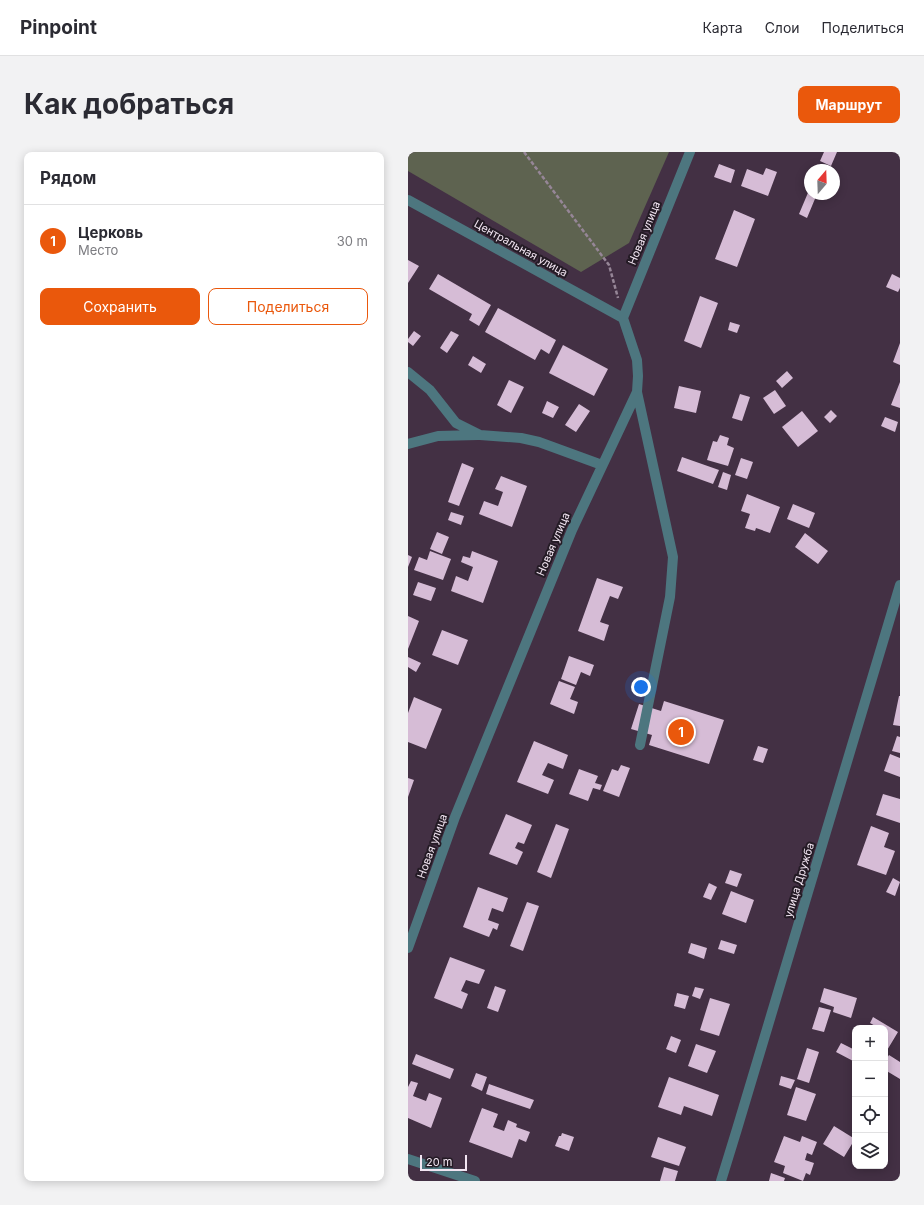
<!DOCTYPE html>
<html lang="ru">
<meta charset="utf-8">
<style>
:root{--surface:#fff;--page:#f2f2f3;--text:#2b2b33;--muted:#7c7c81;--line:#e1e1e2;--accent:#ea580c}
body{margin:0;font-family:Inter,sans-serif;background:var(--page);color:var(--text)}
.controls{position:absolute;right:12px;bottom:12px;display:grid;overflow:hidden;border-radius:8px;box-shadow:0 2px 10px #0003}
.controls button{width:36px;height:36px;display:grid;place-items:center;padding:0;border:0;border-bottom:1px solid var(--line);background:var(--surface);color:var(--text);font:20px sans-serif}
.compass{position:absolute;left:396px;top:12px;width:36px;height:36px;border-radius:50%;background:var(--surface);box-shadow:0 2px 10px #0003;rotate:19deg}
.scale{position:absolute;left:12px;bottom:10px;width:47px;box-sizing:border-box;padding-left:4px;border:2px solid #f2e5f2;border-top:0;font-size:11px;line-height:14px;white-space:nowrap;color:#f2e5f2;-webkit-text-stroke:3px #241b25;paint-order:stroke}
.you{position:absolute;left:233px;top:535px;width:14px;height:14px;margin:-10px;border:3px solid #fff;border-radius:50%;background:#1a73e8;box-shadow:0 0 0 6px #1a73e833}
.badge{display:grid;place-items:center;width:26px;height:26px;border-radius:50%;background:var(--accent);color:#fff;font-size:13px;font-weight:700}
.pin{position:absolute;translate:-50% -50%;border:2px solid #fff;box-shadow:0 1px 4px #0006}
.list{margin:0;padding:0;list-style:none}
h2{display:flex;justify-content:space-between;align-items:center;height:52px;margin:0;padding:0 16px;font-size:17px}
h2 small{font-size:13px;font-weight:400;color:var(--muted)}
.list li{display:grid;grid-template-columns:26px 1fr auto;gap:12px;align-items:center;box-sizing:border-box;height:72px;padding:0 16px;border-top:1px solid var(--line)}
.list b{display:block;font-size:15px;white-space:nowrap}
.list p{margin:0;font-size:13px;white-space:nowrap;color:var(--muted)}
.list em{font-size:13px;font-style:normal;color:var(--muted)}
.actions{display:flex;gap:8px;padding:12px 16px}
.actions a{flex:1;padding:9px 0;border:1px solid var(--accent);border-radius:8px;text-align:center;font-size:14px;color:var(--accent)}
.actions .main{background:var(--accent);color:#fff}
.icon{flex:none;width:22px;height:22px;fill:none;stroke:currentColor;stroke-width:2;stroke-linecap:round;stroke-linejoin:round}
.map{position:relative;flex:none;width:492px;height:1029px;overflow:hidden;border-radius:8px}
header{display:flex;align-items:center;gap:24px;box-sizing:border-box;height:56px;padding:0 20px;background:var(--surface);border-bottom:1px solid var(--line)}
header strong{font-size:19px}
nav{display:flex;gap:22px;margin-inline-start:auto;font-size:14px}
.intro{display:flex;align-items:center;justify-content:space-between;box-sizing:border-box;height:96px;padding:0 24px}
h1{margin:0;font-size:28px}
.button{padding:10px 18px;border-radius:8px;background:var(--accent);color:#fff;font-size:14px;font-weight:700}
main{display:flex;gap:24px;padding:0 24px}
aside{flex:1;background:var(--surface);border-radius:8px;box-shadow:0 2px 10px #0003}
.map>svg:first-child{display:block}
</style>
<header>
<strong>Pinpoint</strong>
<nav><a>Карта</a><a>Слои</a><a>Поделиться</a></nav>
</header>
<div class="intro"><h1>Как добраться</h1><a class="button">Маршрут</a></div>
<main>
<aside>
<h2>Рядом<small></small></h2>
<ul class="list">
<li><span class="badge">1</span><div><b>Церковь</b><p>Место</p></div><em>30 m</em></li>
</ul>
<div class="actions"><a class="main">Сохранить</a><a>Поделиться</a></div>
</aside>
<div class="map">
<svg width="492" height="1029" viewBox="0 0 492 1029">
<rect width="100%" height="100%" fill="#433044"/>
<!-- green -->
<path fill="#5e6350" d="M0 0H261L221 91 173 120 0 19Z"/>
<!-- building -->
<path fill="#d6bcd6" d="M416 0H429L423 14 412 9Z
M311 12 327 18 323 31 306 25Z
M358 16 369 20 360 44 333 34 339 17 355 23Z
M402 36V42H409L399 66 391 62Z
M326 58 347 67 329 115 307 107Z
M0 108 11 114 0 131Z
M30 122 83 153 71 174 61 168 64 162 21 137Z
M484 122 492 126V136L490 140 478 135Z
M292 144 310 151 293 196 276 189Z
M90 156 148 188 141 202 133 197 127 208 77 180Z
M322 170 332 173 329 181 320 178Z
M6 179 13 184 5 194 0 190V187Z
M43 179 51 183 39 201 32 196Z
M492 191V213L485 210Z
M155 193 200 217 186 244 141 221Z
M65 204 78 212 73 221 60 213Z
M379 219 385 226 374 236 368 229Z
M101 228 116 235 103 261 89 253Z
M492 230V256L483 253Z
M271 234 293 239 288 261 266 256Z
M367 238 378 254 366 262 355 246Z
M332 242 342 245 334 269 324 266Z
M139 249 151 255 145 266 134 261Z
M171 252 182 259 168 280 157 273Z
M423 258 429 264 422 271 416 265Z
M394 259 410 279 390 295 374 275Z
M477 265 490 270 487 280 473 274Z
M312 283 321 286 319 293 326 296 320 314 299 308 305 289 309 290Z
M274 305 311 318 305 332 269 319Z
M333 306 345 310 339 327 327 323Z
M54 311 66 316 51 354 40 350Z
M315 320 323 323 319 338 310 335Z
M93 324 119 334 104 375 71 362 76 349 90 354 95 340 87 337Z
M339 342 372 355 362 381 348 376 347 379 337 376 342 362 333 359Z
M385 352 407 361 401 376 379 367Z
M43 360 56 364 53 373 40 368Z
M29 380 41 385 34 402 22 397Z
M397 381 420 399 410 412 387 395Z
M22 399 43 407 35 428 6 418 11 405 19 408Z
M64 399 90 409 75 451 43 439 48 424 60 429 65 415 53 410 55 404 62 406Z
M0 403 4 405 0 415Z
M189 426 215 435 210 447 202 444 192 470 201 473 196 489 170 479Z
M10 430 28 436 23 449 5 443Z
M0 464 11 469 0 497Z
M34 478 60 488 50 513 24 503Z
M161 504 186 513 182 524 173 520 168 533 153 527Z
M0 505 13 511 8 520 0 515Z
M151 529 167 535 162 547 170 550 166 562 142 552Z
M491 544H492V574L485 573Z
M6 545 34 557 18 597 0 590V561Z
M256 549 316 568 301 612 241 593 244 583 223 577 231 552 253 559Z
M489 584 492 585V601L484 599Z
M126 589 160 603 155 617 140 611 134 623 146 628 140 642 109 630Z
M350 594 360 597 355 611 345 608Z
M482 602 492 606V625L476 619Z
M213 613 222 616 211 645 195 639 204 617 210 619Z
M171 617 190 624 187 631 194 633 192 638 185 636 180 649 161 642Z
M0 626 6 628 0 645Z
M475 642 492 647V671L468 663Z
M98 662 124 673 116 692 110 690 107 696 115 700 109 713 81 702Z
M148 672 161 677 143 726 129 720Z
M463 674 481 681 476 695 487 699 478 723 449 713Z
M322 718 334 722 329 735 317 731Z
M485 726 492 730 487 744 478 740Z
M301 731 309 735 303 748 295 745Z
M70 735 100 746 95 760 84 756 80 768 91 772 89 778 85 776 81 785 55 775Z
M323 739 346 748 338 771 314 762Z
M119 750 131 754 115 799 102 794Z
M313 788 329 793 326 802 310 797Z
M283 791 299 796 296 807 280 801Z
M42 805 77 818 71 832 58 828 53 839 60 842 54 857 26 846Z
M87 834 98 838 90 860 79 856Z
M287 835 296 837 292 847 284 844Z
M416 836 449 846 443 866 425 860 426 855 412 850Z
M269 841 281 844 277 857 266 854Z
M302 846 322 852 311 884 292 878Z
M411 855 423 858 416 880 404 877Z
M465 865 490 880 478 900 477 899V876H468L469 875 462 871Z
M263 884 273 888 268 901 258 897Z
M433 891 447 898V910L428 900Z
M288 892 308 899 299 921 280 914Z
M399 896 411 900 401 931 389 927Z
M8 902 46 917 42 927 4 912Z
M481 903 492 910V927L477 918V909Z
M68 921 79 925 74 939 63 934Z
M373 924 387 928 383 937 371 933Z
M261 925 311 943 304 964 276 954 273 963 250 955Z
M3 929 10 931 5 944 18 949 21 941 34 946 23 976 0 966V935Z
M81 932 126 948 122 957 78 942Z
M388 935 408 942 398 969 379 963Z
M74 956 90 962 85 975 96 979 100 968 109 972 108 975 122 980 118 990 111 987 104 1006 61 990Z
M426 974 447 987 436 1005 415 992Z
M154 981 166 985 161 999 147 994 151 984H153Z
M376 984 392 990 394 984 409 990 404 1003 399 1001 397 1008 406 1011 402 1023 398 1021 395 1029 375 1021 377 1014 366 1010Z
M250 985 278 995 271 1014 243 1005Z
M256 1015 270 1019 267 1029H252Z
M363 1021 377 1026 376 1029H361Z"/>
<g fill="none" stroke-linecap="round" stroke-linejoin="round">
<!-- path -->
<path stroke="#968697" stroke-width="2.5" stroke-dasharray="4 2" stroke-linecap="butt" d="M116 0 201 113 210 146"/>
<!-- minor -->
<path stroke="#4d767f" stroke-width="10" d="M0 48 215 166
M0 220 22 238 48 271 72 283 113 286 131 290 194 313
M229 240 265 405 262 445 232 593
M0 292 30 284 70 283
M0 796 47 665 164 378 229 240 230 224 229 208 215 166 282 0
M0 1007 67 1029
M313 1029 329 977 492 433"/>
</g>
<g text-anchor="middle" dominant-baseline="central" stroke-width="4" stroke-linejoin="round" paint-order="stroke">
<!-- street labels -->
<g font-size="11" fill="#f2e5f2" stroke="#241b25">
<text transform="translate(236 81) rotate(-68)">Новая улица</text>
<text transform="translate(113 96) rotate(29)">Центральная улица</text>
<text transform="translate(145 392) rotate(-67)">Новая улица</text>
<text transform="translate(24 694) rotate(-70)">Новая улица</text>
<text transform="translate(391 728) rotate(-73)">улица Дружба</text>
</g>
</g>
</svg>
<div class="controls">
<button>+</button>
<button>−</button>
<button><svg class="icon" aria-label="locate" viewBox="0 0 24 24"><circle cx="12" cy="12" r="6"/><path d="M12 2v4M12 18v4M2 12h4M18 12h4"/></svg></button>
<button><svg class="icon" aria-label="layers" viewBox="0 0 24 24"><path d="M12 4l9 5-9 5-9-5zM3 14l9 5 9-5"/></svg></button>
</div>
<svg class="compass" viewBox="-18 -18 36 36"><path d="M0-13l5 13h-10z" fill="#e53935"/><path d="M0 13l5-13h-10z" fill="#7c7c81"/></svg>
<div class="scale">20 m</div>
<div class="you"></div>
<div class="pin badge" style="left:273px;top:580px">1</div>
</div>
</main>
